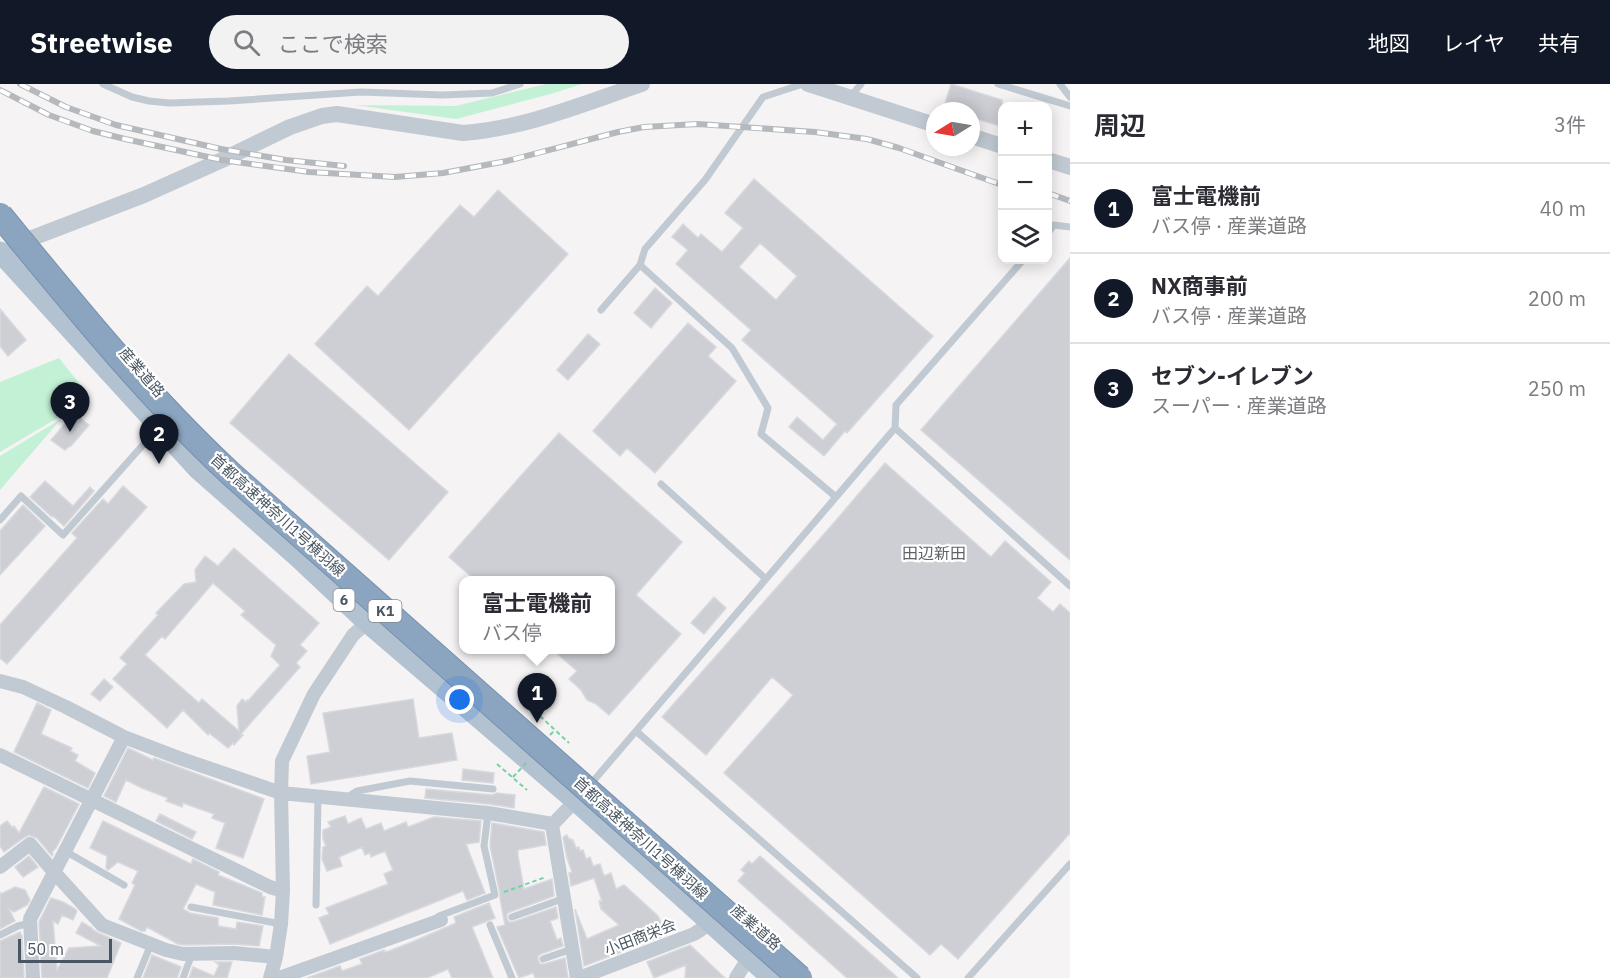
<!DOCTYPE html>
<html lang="ja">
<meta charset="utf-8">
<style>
:root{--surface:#fff;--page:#f2f2f3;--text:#2b2b33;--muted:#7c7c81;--line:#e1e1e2;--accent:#111827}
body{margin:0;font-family:"IBM Plex Sans","Noto Sans JP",sans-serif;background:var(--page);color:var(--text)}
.controls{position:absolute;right:18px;top:18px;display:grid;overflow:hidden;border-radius:12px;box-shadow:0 3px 15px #0003}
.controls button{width:54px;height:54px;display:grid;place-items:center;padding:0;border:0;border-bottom:2px solid var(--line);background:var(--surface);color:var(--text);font:30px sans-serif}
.compass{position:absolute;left:926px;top:18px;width:54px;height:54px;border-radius:50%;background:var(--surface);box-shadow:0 3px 15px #0003;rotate:259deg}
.scale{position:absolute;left:18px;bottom:15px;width:94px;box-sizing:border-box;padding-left:6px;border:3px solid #4a5661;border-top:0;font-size:16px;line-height:21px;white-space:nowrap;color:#4a5661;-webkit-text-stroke:4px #fff;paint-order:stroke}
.you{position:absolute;left:460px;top:616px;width:21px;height:21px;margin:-15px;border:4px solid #fff;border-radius:50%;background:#1a73e8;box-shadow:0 0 0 9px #1a73e833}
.badge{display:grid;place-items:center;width:39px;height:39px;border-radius:50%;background:var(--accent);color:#fff;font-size:20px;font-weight:700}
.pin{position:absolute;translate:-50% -50px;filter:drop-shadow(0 2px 3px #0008)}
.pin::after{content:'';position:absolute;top:32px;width:21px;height:18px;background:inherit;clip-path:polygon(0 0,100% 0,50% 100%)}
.popup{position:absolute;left:459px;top:492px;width:156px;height:78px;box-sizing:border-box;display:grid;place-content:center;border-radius:12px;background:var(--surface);filter:drop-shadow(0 2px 4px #0005);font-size:20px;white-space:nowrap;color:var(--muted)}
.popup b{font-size:22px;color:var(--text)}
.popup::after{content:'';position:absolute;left:50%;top:100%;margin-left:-12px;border:12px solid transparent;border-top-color:var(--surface)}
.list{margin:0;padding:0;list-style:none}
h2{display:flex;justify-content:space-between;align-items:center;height:78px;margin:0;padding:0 24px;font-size:26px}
h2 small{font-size:20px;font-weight:400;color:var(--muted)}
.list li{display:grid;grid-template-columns:39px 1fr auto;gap:18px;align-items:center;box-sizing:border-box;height:90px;padding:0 24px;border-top:2px solid var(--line)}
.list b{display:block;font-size:22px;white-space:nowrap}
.list p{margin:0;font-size:20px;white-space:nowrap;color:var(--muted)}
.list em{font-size:20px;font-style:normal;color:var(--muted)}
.icon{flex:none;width:33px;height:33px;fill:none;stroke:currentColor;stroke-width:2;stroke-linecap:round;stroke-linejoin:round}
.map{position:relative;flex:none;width:1070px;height:894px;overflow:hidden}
header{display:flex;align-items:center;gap:36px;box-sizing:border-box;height:84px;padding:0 30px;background:var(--accent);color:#fff}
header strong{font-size:28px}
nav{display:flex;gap:33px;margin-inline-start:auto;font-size:21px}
.search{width:420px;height:54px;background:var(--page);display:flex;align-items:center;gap:15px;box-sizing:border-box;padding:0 21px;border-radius:33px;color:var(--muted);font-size:22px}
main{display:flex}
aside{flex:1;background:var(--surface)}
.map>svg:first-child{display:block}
</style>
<header>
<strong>Streetwise</strong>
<div class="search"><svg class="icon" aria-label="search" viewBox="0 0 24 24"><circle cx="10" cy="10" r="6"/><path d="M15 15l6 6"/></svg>ここで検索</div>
<nav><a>地図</a><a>レイヤ</a><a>共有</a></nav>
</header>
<main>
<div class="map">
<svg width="1070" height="894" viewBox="0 0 1070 894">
<rect width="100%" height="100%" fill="#f5f3f3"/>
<!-- green -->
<path fill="#c3f1d5" d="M546 0H582L554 9 456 35 355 21 456 22Z
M59 274 91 314 0 368V298Z
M61 335 0 406V372Z"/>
<!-- building -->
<path fill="#cdcfd5" stroke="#d7d9de" stroke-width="1.5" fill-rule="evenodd" d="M951 0 1002 16V35L1000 42 971 33V27H954L944 24Z
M754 95 933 252 847 349 845 347 824 372 789 343 797 333 823 356 837 340 742 256 751 246 676 180 688 166 672 153 683 140 698 154 701 150 722 168 743 144 725 129ZM760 159 797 192 776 216 739 183Z
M498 106 568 170 409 346 315 260 367 202 378 212 460 121 474 133Z
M1070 174V476L921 346Z
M655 204 672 219 651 244 634 229Z
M0 225 26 256 8 272 0 262Z
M688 239 716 263 708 272 736 297 655 389 627 364 620 372 593 347Z
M588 250 600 260 568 296 557 286Z
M289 270 448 408 389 476 230 339Z
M74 329 89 341 71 362H70L65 366 51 356Z
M559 349 682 458 636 511 681 550 609 631 596 620 587 616 581 606 569 595 577 587 553 566H610V496H475L449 473Z
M885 379 991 473 1005 457 1051 498 1037 514 1053 528 1060 520 1070 529V749L958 875 941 860 930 871 724 689 793 611 772 593 706 671 662 633 832 441Z
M45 397 73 422 90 403 94 407 64 442 53 432 52 433 30 413Z
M123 402 147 423 7 580 0 574V541L77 454 72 449 103 415 108 420Z
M23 421 45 442 0 491V447Z
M234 464 319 539 300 561 307 567 296 579 300 583 241 650 243 651 234 661 233 659 228 664 209 649 208 651 183 626 167 644 113 595 127 580 120 574 158 531 156 529 184 500 196 498 195 486 205 472 218 482ZM213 499 245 527 241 531 276 561 271 572 280 581 248 617 247 616 246 618 242 615 237 622 239 647 202 615 199 619 145 571 162 552 165 555Z
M714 513 726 524 704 550 691 539Z
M104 595 113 603 100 617 91 610Z
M413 615 419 654 452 649 457 676 311 700 307 672 330 668 323 629Z
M37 619 51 626 41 650 72 664 70 667 78 671 75 677 95 689 88 704 14 668Z
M128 664 153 676 154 674 264 715 243 774 216 764 225 739 212 734 214 730 183 719 182 723 166 717 168 714 142 704 126 696 116 718 104 712Z
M463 685 494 689 493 699 462 696Z
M44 703 79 720 56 764 52 768 53 770 52 772 37 754 29 751 25 753 4 768 0 762V742L7 737 12 743 14 742 19 749Z
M426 705 492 711 497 709 515 711 514 724 489 720 425 714Z
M160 730 196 748 192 755 156 737Z
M345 732 348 740 361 734 366 745 381 739 384 747 406 738 408 743 434 733 481 737 479 758 466 760 485 809 467 816 463 807 330 860 319 834 329 830 326 824 388 800 384 790 393 786 385 767 371 773 370 769 365 771 362 763 339 773 342 782 327 787 322 775 323 763 326 762 323 755V746L331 743 328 738Z
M103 737 191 780 193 775 219 788 218 791 262 809V813H265L262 831 213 821 215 808 196 800 183 825 190 829 218 834V842L236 845 237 838 263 842 259 862 234 860 184 861 178 860 147 843 145 847H141L119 835 135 801 132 799 138 787 118 778 108 786 106 784 107 772 90 764Z
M492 739 544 748 546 761 518 766V772L524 805 552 795 554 812 510 828 507 830V834L509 838H513L556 823 558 834 550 837 557 856 561 854 563 862 541 870 538 872V876L540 880H544L565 874 568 894H535L533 889 519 894 497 843 505 841 500 814V810L490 762Z
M567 751 569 755H571L572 757 573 756 576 764 579 763 580 767 583 766 586 775 590 773 593 782 600 780 604 792 611 789 616 805 624 801 658 832 666 851 584 882 575 825 587 855 619 841 601 825 599 817H602L594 794 571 802 569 789 572 788 567 774 563 753Z
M29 772 38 783 23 793 15 783Z
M760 772 898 894H847L738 797 745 789 741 786 749 777 752 780Z
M15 803 25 806 30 816 27 821 14 828 9 825 15 837 0 845V808L1 810Z
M51 814 63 818 74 824 77 827 73 836 62 831 58 840 53 837 57 886 69 864 101 862 76 849 82 838 92 844 93 846 99 849 121 859 107 894H42L39 838Z
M489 819 495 834 472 843 493 894H452L448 885 427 894H307L340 882 342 887 362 880 360 875 384 866V868L389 867 412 858 456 839 454 833Z
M20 848 22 852 24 894H0V857Z
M690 861 725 894H685L686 881 654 894 647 878Z
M152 871 181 883 177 894H143Z
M215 878H232L227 894H189L193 883 214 892 219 881Z"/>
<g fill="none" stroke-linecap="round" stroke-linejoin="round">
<!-- path -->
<path stroke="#7ad0a6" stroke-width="2" stroke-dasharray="4.5 3" stroke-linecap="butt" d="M540 632 569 659
M497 680 527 706
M504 808 546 793"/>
<!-- service -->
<path stroke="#c1cad2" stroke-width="7" d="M103 0 132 13 149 17 169 19 229 17 361 8 442 11 492 9 520 0
M998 0 1070 22
M1060 0 1070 13
M851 12 861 0
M1048 149 1054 141 1070 143
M640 181 645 165 705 96 763 13 803 0
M601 226 640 181 732 264 768 324 761 350 836 413
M895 344 1070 502
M661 400 766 495
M0 436 21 412 63 451 158 344
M636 647 917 894
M589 702 895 344 896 321 1023 176
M346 714 357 707 410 697 493 705
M65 767 124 801
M316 821 318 713
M191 823 281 840
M512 833 565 814
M441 836 439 832 495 811 484 762 488 729
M490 841 512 894
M0 851 18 842 30 839
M543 875 572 865
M137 894 151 860
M183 894 192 870
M968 894 1070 780"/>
<!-- minor -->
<path stroke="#c1cad2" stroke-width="14" d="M0 597 23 603 66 623 124 653 179 674 281 709 488 729 553 740
M0 671 270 803 283 807
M0 783 30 760 54 788 102 841 166 866 183 870 234 869 276 873
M33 894 30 835 124 653
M270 894 276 873 281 840 283 807 281 709 282 677 314 610 353 551 371 535
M279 894 441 836
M577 894 552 741 581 711
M579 894 694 850 711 839
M736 894 749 873"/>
<!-- tertiary -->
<path stroke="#c1cad2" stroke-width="16" d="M808 0 935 41
M971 52 1002 62
M1048 76 1070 83
M14 161 144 111 222 76 290 43 322 32 337 30 463 49C523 45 585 19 642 0"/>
<!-- primary -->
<path stroke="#b3c2d1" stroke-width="21" d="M0 168 197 384 298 473 367 538 576 717 772 894"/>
<!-- rail casing -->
<g stroke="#b5b8bd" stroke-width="6">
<path id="rail" d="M20 0 66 23 116 41 221 65 286 76 344 82
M0 6 49 31 93 47 125 55 222 76 309 88 395 93 443 89 507 77 618 48 644 43 698 40 815 48 867 55 899 64 1002 101
M1048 109 1070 117"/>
</g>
<!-- rail -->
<use href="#rail" stroke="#fff" stroke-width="4" stroke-dasharray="11" stroke-linecap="butt"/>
<!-- motorway-bridge casing -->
<g stroke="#7690ad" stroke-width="26" stroke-linecap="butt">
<path id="motorway-bridge" d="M0 131C73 220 146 311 231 390L800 894"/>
</g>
<!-- path-bridge -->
<path stroke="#7ad0a6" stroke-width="2" stroke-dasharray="4.5 3" stroke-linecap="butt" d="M550 651 555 646
M513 693 527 678"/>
<!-- motorway-bridge -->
<use href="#motorway-bridge" stroke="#8ba5c1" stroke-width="24"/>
</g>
<g text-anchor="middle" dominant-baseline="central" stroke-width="4.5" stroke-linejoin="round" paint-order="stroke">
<!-- shield labels -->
<g fill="#fff" stroke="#808990" stroke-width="1.5">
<rect x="333.5" y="505" width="21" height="22" rx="4.5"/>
<rect x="368.5" y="516" width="33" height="22" rx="4.5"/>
</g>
<g font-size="14" font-weight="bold" fill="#4a5661">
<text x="344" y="516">6</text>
<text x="385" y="527">K1</text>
</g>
<!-- street labels -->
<g font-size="15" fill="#4a5661" stroke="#fff">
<text transform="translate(142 288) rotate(49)">産業道路</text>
<text transform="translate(278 431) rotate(42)">首都高速神奈川1号横羽線</text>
<text transform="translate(641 754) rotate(42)">首都高速神奈川1号横羽線</text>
<text transform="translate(756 843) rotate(41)">産業道路</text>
<text transform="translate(640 853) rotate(-21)">小田商栄会</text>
</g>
<!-- neighbourhood labels -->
<g font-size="16" fill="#5f6368" stroke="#fff">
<text x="934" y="469">田辺新田</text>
</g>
</g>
</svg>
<div class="controls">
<button>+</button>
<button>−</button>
<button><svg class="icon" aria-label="layers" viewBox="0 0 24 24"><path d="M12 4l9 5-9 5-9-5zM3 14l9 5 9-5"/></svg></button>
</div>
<svg class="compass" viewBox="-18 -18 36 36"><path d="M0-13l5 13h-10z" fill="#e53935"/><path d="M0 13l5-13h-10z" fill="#7c7c81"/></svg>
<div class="scale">50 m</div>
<div class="you"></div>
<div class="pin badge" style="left:537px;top:639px">1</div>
<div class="popup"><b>富士電機前</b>バス停</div>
<div class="pin badge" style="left:159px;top:380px">2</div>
<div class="pin badge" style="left:70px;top:348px">3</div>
</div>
<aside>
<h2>周辺<small>3件</small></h2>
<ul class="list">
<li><span class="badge">1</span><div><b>富士電機前</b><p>バス停 · 産業道路</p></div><em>40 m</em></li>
<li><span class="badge">2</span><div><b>NX商事前</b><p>バス停 · 産業道路</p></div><em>200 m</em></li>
<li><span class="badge">3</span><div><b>セブン-イレブン</b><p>スーパー · 産業道路</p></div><em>250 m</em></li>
</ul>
</aside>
</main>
